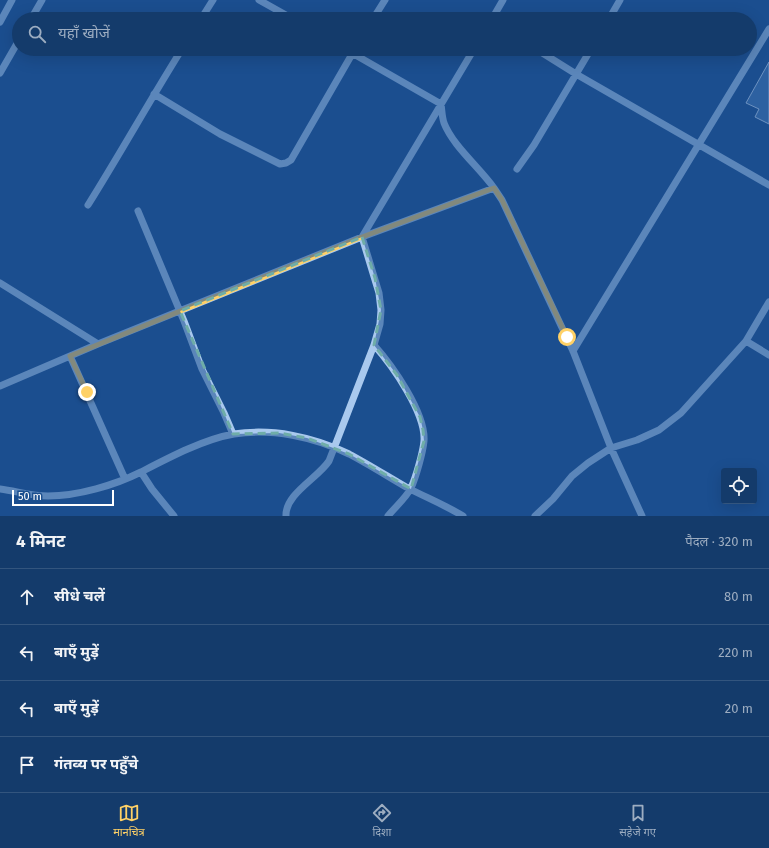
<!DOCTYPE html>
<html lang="hi">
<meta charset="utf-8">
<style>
:root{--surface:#143b6b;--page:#214673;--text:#f1f3f6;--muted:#9dadc1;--line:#33557e;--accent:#ffd166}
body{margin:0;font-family:"Fira Sans","Noto Sans Devanagari",sans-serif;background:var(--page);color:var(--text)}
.controls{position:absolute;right:12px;bottom:12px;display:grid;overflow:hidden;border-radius:4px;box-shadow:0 4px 16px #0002}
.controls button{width:36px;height:36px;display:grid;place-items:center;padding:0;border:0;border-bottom:1px solid var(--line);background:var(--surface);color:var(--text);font:20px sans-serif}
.scale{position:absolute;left:12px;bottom:10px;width:102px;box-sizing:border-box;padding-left:4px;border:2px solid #fff;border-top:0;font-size:11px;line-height:14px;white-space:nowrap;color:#fff;-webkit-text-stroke:3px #1b4f8f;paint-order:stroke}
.stop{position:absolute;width:12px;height:12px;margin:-9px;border:3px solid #ffd166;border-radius:50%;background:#fff}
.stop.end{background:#ffd166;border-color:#fff;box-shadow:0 1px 4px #0008}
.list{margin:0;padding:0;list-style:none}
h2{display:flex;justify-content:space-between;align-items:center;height:52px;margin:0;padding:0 16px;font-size:17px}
h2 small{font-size:13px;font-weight:400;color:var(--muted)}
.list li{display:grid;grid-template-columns:26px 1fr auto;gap:12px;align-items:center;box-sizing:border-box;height:56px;padding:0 16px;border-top:1px solid var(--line)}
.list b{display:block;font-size:15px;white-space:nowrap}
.list em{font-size:13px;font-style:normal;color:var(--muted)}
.icon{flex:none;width:22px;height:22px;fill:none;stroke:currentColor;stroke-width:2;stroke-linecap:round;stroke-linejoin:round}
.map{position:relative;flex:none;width:769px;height:516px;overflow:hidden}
.search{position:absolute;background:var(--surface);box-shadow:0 4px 16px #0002;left:12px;right:12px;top:12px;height:44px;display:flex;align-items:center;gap:10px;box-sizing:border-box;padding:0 14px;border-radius:22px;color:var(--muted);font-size:15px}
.sheet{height:276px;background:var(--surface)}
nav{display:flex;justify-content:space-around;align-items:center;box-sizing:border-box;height:56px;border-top:1px solid var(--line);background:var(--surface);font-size:11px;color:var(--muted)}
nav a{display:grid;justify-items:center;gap:2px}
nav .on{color:var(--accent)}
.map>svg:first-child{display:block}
</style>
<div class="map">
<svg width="769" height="516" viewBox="0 0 769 516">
<rect width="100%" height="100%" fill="#1b4f8f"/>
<!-- building -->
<path fill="#4478b7" stroke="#cfe3fa" d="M769 62V124L755 117 759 109 746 103Z"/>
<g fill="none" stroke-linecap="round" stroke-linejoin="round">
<!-- minor -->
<path stroke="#a9c9ee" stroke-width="7" d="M259 0 293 19
M31 19 42 0
M201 19 213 0
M373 19 385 0
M492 19 503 0
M609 19 620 0
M0 22 12 0
M345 49 441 104C442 111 442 117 444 123 453 146 479 167 494 188
M536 49 576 74 769 185
M0 73 19 40
M154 94 220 134 280 164 286 163 291 160 355 49
M517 169 534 145 591 49
M88 205C120 154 150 100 182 49
M138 211 184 321 202 369 224 413 233 434
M0 283 98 344 362 237 474 49
M746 341 769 355
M374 345C392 365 426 413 424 441 423 452 416 477 411 488 406 498 395 507 388 516
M573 351 769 29
M70 356 125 479
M0 386 98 344
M141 472 152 489 174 516
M0 489C16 491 32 496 48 496 78 496 115 485 141 472 168 458 204 439 234 434 272 428 314 437 349 454 368 464 387 476 406 487 425 497 445 505 463 516
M286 516C285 494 318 478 329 461L374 345 380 324 381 310 379 293 362 237 494 188 502 200 573 351 611 448 642 516
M535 516 553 499 572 476 588 463 611 448 637 440 659 430 681 413 746 341 769 302"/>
</g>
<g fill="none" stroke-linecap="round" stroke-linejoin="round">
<!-- route -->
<path stroke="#ffd166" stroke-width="5" d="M87 392 70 356 362 237 494 188 502 200 567 337"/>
</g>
<!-- marked area -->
<path d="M0 0H769V516H0ZM362 237 375 278 381 310 374 345 397 375 420 417 423 430 424 441 411 489 349 454 307 438 279 433 233 434 180 311Z" fill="#1b4f8f" fill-opacity=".55" fill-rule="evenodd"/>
<path fill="none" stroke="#6fada8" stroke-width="3" stroke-dasharray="8 5" stroke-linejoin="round" d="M362 237 375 278 381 310 374 345 397 375 420 417 423 430 424 441 411 489 349 454 307 438 279 433 233 434 180 311Z"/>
</svg>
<div class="controls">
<button><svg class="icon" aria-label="locate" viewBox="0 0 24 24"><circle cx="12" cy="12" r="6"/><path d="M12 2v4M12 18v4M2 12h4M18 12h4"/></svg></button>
</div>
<div class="scale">50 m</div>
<div class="stop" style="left:567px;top:337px"></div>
<div class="stop end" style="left:87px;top:392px"></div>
<div class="search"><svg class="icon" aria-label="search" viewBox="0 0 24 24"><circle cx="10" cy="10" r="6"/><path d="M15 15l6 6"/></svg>यहाँ खोजें</div>
</div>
<section class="sheet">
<h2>4 मिनट<small>पैदल · 320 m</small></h2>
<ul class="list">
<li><svg class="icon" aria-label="ahead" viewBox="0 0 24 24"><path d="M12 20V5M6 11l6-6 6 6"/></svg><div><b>सीधे चलें</b></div><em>80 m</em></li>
<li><svg class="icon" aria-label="left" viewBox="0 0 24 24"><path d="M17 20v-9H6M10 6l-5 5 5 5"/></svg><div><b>बाएँ मुड़ें</b></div><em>220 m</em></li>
<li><svg class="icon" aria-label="left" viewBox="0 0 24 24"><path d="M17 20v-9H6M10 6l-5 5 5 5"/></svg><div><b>बाएँ मुड़ें</b></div><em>20 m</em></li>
<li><svg class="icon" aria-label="arrive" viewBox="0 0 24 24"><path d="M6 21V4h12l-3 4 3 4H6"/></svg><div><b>गंतव्य पर पहुँचे</b></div></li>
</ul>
</section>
<nav>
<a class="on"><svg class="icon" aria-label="map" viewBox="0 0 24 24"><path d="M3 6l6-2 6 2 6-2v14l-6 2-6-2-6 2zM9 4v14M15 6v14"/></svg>मानचित्र</a>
<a><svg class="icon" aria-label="directions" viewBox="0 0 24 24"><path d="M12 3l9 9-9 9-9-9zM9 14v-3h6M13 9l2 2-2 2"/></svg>दिशा</a>
<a><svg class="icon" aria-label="saved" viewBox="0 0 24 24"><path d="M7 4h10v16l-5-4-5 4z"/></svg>सहेजे गए</a>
</nav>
